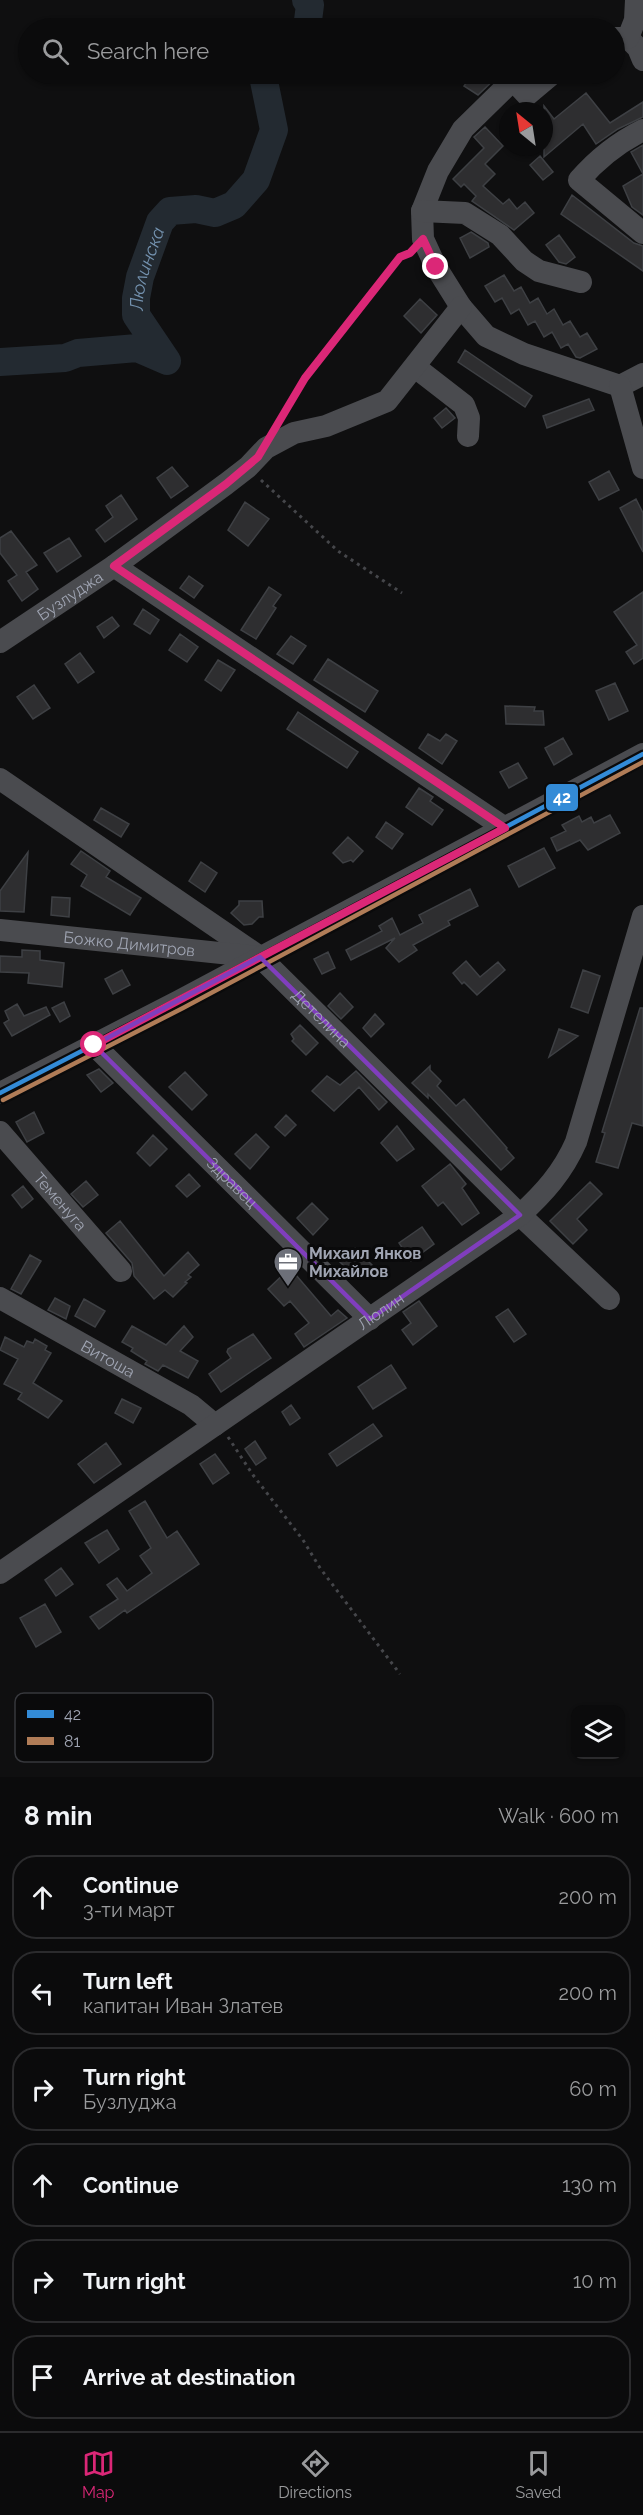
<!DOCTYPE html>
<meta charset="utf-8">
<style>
:root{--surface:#0b0b0c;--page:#19191a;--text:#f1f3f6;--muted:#9a9b9d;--line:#2b2b2d;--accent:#db2777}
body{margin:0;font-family:Raleway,sans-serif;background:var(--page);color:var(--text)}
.controls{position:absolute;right:18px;bottom:18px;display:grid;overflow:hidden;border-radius:12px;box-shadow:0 2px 4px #0004}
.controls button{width:54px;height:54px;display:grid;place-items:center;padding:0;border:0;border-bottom:2px solid var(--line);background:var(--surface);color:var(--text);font:30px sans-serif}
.compass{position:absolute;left:499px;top:102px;width:54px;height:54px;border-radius:50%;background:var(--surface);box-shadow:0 2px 4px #0004;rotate:330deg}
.stop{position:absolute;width:18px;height:18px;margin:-14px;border:4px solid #db2777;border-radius:50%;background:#fff}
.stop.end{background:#db2777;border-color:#fff;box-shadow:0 2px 6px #0008}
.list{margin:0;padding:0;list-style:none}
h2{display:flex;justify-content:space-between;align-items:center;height:78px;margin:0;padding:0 24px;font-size:26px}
h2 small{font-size:20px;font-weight:400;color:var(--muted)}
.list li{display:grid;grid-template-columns:39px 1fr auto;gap:18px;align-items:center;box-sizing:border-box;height:84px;margin:0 12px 12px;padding:0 12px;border:2px solid var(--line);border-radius:24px}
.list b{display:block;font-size:22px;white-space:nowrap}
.list p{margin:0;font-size:20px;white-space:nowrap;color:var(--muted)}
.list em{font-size:20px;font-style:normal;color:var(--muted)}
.icon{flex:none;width:33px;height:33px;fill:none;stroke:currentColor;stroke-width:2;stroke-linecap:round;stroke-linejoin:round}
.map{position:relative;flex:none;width:643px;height:1777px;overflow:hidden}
.search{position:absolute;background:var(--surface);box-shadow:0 2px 4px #0004;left:18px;right:18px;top:18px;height:66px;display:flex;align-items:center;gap:15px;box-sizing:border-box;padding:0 21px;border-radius:33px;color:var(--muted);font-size:22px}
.sheet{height:654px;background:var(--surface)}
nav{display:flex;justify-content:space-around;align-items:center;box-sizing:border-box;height:84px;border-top:2px solid var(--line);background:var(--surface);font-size:16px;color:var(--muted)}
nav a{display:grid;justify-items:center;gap:3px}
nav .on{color:var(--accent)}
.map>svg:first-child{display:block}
</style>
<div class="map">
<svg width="643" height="1777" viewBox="0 0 643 1777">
<rect width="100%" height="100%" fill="#0f0f10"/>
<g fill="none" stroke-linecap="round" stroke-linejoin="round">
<!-- river -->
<g stroke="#232a31" stroke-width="28">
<path d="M306 0 310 5 307 28"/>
<path id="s1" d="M0 362 65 358 78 353 137 348 167 361 136 315V298L140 277 160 222 170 211 196 209 215 213 234 205 256 180 274 130 264 81 267 74"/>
</g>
</g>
<!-- building -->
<path fill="#2e2e30" stroke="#3e4044" stroke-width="1.5" d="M473 74H500L478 95 464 86Z
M586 93 610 123 643 102V117L618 129 596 144 583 124 544 157V106L554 119Z
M485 127 503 146 485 164 495 174 483 186 503 204 509 199 517 209 525 202 534 213 514 230 472 201 476 196 464 184 461 187 453 179 484 148 474 137Z
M643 145V215L632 207 623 186 643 174 631 152Z
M540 156 553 172 543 180 530 165Z
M572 195 634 243 643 246V271L561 214Z
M471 232 488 243 489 247 470 258 460 238Z
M559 235 575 257 566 264 559 262 546 245Z
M504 275 514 291 521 287 530 303 538 298 547 314 554 309 563 325 570 321 580 337 587 333 597 349 580 358 576 357 568 344 561 348 552 332 544 337 535 321 528 325 519 309 511 314 502 298 495 302 485 286Z
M420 299 437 315 421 333 404 316Z
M465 350 532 396 525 407 458 362Z
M589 399 594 410 547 428 543 416Z
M446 408 455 418 442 428 434 418Z
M172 467 188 486 171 498 157 478Z
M609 471 619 490 599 500 589 482Z
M121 495 137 519 105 542 96 530 113 517 106 506Z
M636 499 643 513V552L620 508Z
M245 502 269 519 248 546 228 530Z
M11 531 37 565 26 572 38 589 22 601 8 581 17 575 0 553V538Z
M69 538 81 556 57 572 44 553Z
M189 576 203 586 194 598 180 588Z
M269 587 281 595 273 606 276 608 256 639 241 630Z
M643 592V658L634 664 626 652 637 645 614 612Z
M143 609 159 620 150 634 134 624Z
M112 617 119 626 104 638 97 627Z
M180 634 198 647 187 662 169 650Z
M291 636 306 646 293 664 277 654Z
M80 653 94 672 78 683 65 664Z
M328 659 378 691 365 712 314 680Z
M218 660 235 670 221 691 205 680Z
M615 683 628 711 609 720 596 691Z
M34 685 50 708 33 719 17 697Z
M505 706 535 707 534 711H543L544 725 506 724Z
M298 712 358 752 347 768 287 729Z
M428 734 440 741 446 734 457 741 442 764 419 748Z
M563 738 572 754 554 765 545 748Z
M518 763 527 778 509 788 500 772Z
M419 788 433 797 430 801 443 810 432 825 406 807Z
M101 808 129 824 121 837 94 820Z
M610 815 620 833 588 850 580 840 557 851 551 838 566 831 562 825 579 816 582 822 591 817 594 823Z
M386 822 403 834 392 849 376 837Z
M348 837 363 851 353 862 351 860 343 863 333 853Z
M544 848 555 868 519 887 508 866Z
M81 851 110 871 106 877 141 898 130 915 81 886 87 875 71 864Z
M28 852 24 912 0 911V891Z
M201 862 217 873 205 892 189 881Z
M470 889 478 906 448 921 450 925 413 945 417 950 399 962 386 948 395 938 351 960 346 950 382 931 379 926 392 918 400 935 423 923 419 915Z
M52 897 70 898 69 917 51 915Z
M239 901H262L263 917H259L252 924 244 925 231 913 239 905Z
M22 950 40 951V960L64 963 62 987 28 983 29 973 0 972V956L22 957Z
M328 952 335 968 322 974 314 959Z
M466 961 480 977 498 962 505 970 477 995 464 982 462 984 453 973Z
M122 970 130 985 113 994 105 979Z
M583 970 600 976 588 1013 571 1007Z
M340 993 353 1007 341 1019 328 1006Z
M64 1002 70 1016 60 1022 52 1008Z
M17 1004 24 1016 46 1007 50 1015 12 1036 4 1023 9 1020 5 1011Z
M640 1008H643V1126L632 1123 618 1168 596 1162 605 1133 602 1132Z
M375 1014 384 1024 371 1037 363 1028Z
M300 1025 318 1043 306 1055 292 1041 294 1039 291 1034Z
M559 1029 578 1036 549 1057Z
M430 1066V1070L441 1081 437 1086 456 1106 464 1099 507 1148 506 1149 514 1158 501 1170 428 1094V1098L412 1083Z
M99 1069 113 1083 101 1092 87 1075Z
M356 1071 387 1102 379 1110 359 1087 334 1111 312 1091 327 1076 340 1085Z
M185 1072 207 1095 192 1110 169 1087Z
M34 1112 44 1133 27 1142 16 1122Z
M286 1115 296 1125 285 1136 275 1127Z
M397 1126 414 1149 397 1161 381 1143Z
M256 1134 269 1147 250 1169 235 1154Z
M153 1135 167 1149 150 1166 137 1153Z
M450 1164 466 1184 462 1188 479 1213 462 1225 443 1202 438 1206 422 1186Z
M189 1174 200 1186 187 1197 176 1186Z
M86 1181 98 1195 83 1207 71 1194Z
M590 1182 602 1194 577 1219 587 1230 573 1244 550 1221Z
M23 1186 33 1199 22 1208 12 1195Z
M312 1203 328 1219 313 1235 297 1218Z
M120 1221 164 1276 188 1252 199 1265 188 1275 191 1277 185 1282 187 1283 173 1297 165 1290 154 1299 134 1276 132 1263 106 1233Z
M422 1227 434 1244 411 1261 399 1243Z
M355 1248 372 1265 357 1279 340 1262Z
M30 1255 41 1261 21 1294 11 1289Z
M290 1268 331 1316 338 1310 347 1318 304 1347 295 1334 309 1323 290 1301 284 1306 268 1289Z
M55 1298 70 1306 66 1319 48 1310Z
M84 1299 105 1311 95 1327 75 1316Z
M419 1301 437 1326 413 1345 402 1330 411 1323 403 1312Z
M508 1309 526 1334 514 1342 496 1317Z
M132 1326 166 1345 184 1326 193 1337 180 1351 198 1361 188 1378 163 1365 158 1371 145 1364 147 1361 131 1351 133 1348 122 1342Z
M253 1334 271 1358 221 1392 209 1374 231 1358 227 1352 228 1349Z
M5 1337 24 1347 27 1341 33 1343 35 1339 47 1346 45 1350 51 1353 33 1383 62 1401 48 1418 18 1399 22 1393 4 1384 18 1359 0 1350Z
M391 1365 406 1388 373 1409 358 1387Z
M122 1399 141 1408 133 1423 115 1413Z
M291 1405 300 1418 290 1425 282 1412Z
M373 1424 382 1436 337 1466 329 1454Z
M255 1441 266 1458 256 1465 245 1449Z
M106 1443 121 1464 94 1483 78 1464Z
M215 1454 229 1473 213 1484 200 1464Z
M145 1501 167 1538 177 1531 199 1564 127 1613 125 1610 99 1629 90 1617 118 1599 107 1585 117 1578 127 1591 152 1573 140 1556 151 1548 129 1511Z
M107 1530 119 1549 99 1563 85 1543Z
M61 1568 73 1584 56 1596 45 1580Z
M45 1604 61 1632 36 1647 20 1618Z"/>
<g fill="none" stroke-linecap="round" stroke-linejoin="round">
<!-- path -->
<path stroke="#45464a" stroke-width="3" stroke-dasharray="3 4.5" stroke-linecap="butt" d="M279 420 305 378 400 257 408 253
M261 480 338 551 402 593
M228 1437 253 1475 303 1540 320 1568 400 1674"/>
<!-- minor -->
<g stroke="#4a4b4f" stroke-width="22">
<path d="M614 38H628L638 48 643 60"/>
<path d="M628 38 635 20 636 0"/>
<path d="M552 74 527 95 513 80 463 129 438 171 422 211 423 239 436 267 461 307 486 336 524 354 620 386 643 374"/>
<path d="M643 130C617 143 598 158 579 180L643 233"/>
<path d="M422 211 465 213 500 235 524 261 539 271 581 282"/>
<path d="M415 367 464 405 469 418 468 436"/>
<path d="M620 386 643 468"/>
<path d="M114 566 505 828"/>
<path id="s2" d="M0 642 114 566 226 484 248 467 266 448 294 433 326 426 387 401 461 307"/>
<path id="s3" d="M0 779 260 957 520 1215 609 1299"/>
<path id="s4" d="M0 930 259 957"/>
<path id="s5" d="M94 1045 370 1319"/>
<path d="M0 1093 179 1001 643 754"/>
<path id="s6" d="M0 1132 121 1271"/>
<path id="s7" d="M0 1298 191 1405 215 1425"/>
<path id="s8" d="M0 1573 520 1215C544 1193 563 1172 576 1142L643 916"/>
</g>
<!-- bus-1 casing -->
<g stroke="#0a0a0b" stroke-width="9">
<path id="bus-1" d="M0 1093 179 1001 643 754"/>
</g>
<!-- bus-2 casing -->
<g stroke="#0a0a0b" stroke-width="9">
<path id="bus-2" d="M3 1100 183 1008 643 762"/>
</g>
<!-- bus-1 -->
<use href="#bus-1" stroke="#338bd7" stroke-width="4.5"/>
<!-- bus-2 -->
<use href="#bus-2" stroke="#b07c57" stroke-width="4.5"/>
</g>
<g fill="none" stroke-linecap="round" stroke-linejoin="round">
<!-- route -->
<path stroke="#db2777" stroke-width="8" d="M94 1045 505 828 114 566 226 484 258 457 305 378 400 257 410 253 423 239 436 267"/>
</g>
<!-- marked area -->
<path fill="none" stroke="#803ebd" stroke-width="4.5" stroke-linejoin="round" d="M260 957 520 1215 370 1319 94 1045Z"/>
<!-- icons -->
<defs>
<g id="office-pin" transform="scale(1.5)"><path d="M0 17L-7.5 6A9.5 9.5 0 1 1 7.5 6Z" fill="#6d7079" stroke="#0a0a0b"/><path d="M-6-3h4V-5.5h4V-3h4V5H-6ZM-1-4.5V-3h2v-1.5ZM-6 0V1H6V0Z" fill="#fff"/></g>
</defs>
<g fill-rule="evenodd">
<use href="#office-pin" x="288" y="1262"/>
</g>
<g text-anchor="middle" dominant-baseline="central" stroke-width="6" stroke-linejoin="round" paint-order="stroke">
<!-- street labels -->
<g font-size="16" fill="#9fa4b2" stroke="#0a0a0b">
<text stroke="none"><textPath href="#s2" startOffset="84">Бузлуджа</textPath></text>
<text stroke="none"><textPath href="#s4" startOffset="130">Божко Димитров</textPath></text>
<text stroke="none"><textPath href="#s3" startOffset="402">Детелина</textPath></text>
<text stroke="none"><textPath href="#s5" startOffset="195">Здравец</textPath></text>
<text stroke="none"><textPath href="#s6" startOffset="92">Теменуга</textPath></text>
<text stroke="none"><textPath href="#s8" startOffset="462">Люлин</textPath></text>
<text stroke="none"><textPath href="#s7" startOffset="124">Витоша</textPath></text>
</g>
<!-- poi labels -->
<g font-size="16" font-weight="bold" fill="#9fa4b2" stroke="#0a0a0b" text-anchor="start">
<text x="309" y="1253">Михаил Янков<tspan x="309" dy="18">Михайлов</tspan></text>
</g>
<!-- water labels -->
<g font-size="18" font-style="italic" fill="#7492af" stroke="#0a0a0b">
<text stroke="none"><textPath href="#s1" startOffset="274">Люлинска</textPath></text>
</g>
</g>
<!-- legend -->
<rect x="15" y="1693" width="198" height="69" rx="9" fill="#0a0a0b" stroke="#37383d" stroke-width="1.5"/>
<rect x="27" y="1710" width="27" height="8" fill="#338bd7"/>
<rect x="27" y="1737" width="27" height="8" fill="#b07c57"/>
<g font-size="16" fill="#9fa4b2">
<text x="64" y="1720">42</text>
<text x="64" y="1747">81</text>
</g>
<rect stroke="#0a0a0b" stroke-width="2" x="545" y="783" width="34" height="29" rx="6" fill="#338bd7"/>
<g font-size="16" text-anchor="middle" font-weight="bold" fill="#fff">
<text x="562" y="803">42</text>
</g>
</svg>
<div class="controls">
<button><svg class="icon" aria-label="layers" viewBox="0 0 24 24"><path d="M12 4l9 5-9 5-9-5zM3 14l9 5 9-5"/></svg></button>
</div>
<svg class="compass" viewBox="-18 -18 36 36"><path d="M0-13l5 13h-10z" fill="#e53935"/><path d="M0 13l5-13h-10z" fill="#9a9b9d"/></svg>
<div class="stop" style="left:94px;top:1045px"></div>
<div class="stop end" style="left:436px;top:267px"></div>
<div class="search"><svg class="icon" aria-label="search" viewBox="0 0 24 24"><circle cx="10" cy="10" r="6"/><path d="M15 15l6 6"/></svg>Search here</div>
</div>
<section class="sheet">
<h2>8 min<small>Walk · 600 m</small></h2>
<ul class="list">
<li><svg class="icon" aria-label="ahead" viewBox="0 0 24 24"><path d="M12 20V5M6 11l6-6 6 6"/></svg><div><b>Continue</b><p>3-ти март</p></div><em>200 m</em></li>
<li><svg class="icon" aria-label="left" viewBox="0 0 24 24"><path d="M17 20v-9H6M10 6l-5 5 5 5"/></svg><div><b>Turn left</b><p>капитан Иван Златев</p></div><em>200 m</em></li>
<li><svg class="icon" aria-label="right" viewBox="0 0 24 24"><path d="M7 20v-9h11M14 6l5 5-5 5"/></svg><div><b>Turn right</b><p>Бузлуджа</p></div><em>60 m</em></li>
<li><svg class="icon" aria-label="ahead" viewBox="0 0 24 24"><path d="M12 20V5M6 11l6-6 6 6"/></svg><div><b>Continue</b></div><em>130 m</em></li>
<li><svg class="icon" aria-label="right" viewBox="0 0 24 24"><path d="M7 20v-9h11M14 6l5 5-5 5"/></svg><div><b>Turn right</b></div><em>10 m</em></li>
<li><svg class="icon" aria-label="arrive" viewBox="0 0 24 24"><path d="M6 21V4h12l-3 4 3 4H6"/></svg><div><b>Arrive at destination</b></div></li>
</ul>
</section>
<nav>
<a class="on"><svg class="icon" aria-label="map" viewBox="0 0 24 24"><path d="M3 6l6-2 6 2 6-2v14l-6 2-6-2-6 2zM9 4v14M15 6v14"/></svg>Map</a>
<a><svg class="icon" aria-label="directions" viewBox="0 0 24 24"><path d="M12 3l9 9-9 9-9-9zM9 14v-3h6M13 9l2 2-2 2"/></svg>Directions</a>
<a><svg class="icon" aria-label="saved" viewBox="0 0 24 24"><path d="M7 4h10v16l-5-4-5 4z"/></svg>Saved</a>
</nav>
